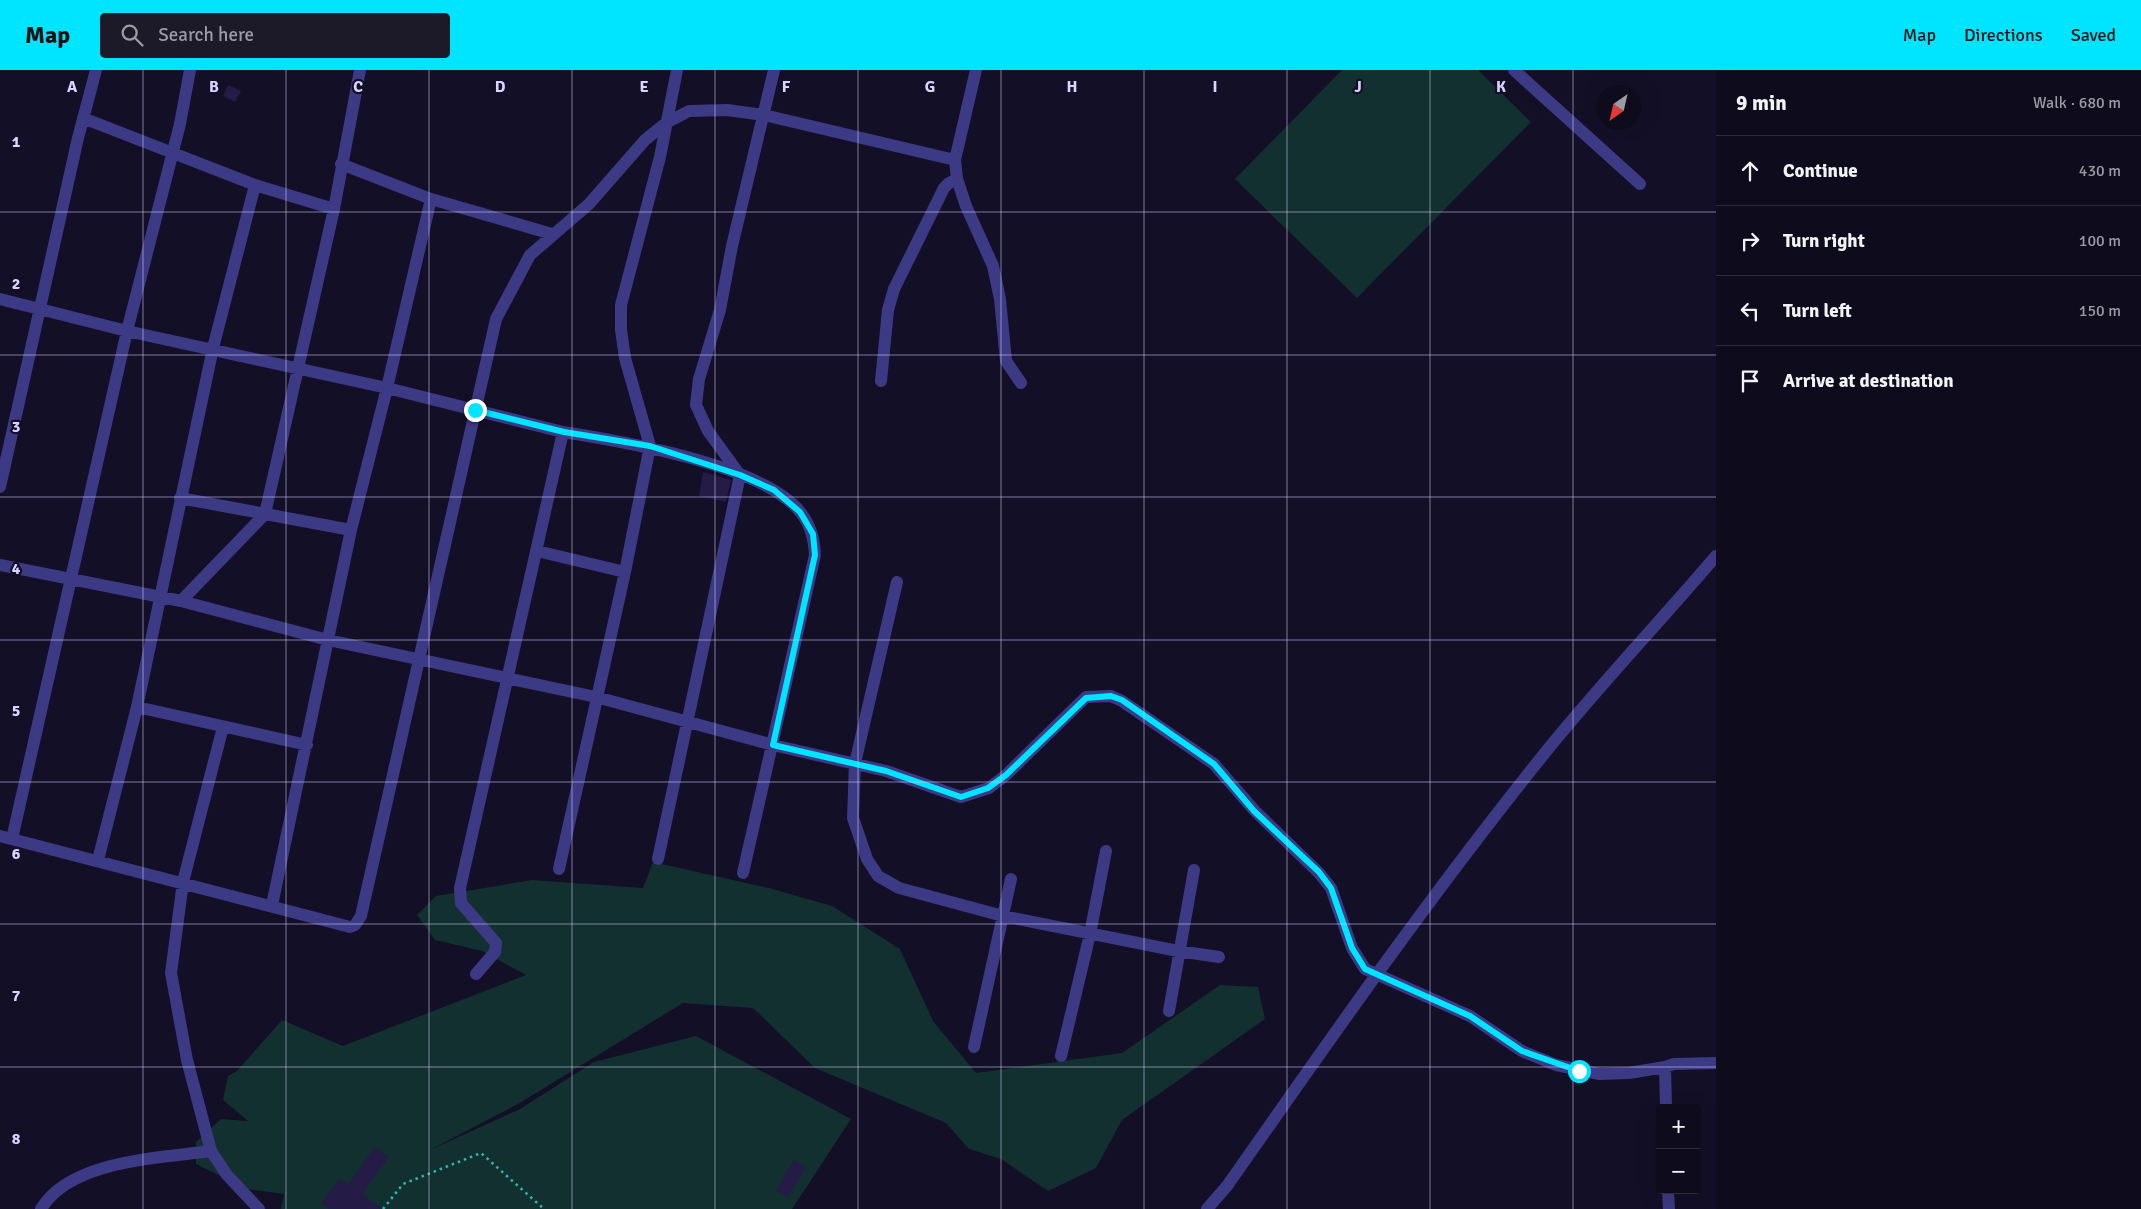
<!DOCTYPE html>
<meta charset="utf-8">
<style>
:root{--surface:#0e0b1c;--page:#1c1929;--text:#f1f3f6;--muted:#9b9ba3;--line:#2e2b3b;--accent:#00e5ff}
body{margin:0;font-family:Signika,sans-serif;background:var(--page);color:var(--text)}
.controls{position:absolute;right:15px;bottom:15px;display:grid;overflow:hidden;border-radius:5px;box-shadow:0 5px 20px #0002}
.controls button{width:45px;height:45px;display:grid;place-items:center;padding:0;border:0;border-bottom:1px solid var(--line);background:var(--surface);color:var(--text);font:25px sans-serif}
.compass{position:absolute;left:1596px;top:15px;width:45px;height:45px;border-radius:50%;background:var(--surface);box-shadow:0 5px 20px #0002;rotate:214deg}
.stop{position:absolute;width:15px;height:15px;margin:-11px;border:4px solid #00e5ff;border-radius:50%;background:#fff}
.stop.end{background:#00e5ff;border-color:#fff;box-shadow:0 1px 5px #0008}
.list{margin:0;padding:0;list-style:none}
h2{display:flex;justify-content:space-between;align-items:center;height:65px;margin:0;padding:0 20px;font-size:21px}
h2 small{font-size:16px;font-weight:400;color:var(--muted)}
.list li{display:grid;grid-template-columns:32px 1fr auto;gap:15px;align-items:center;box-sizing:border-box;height:70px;padding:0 20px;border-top:1px solid var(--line)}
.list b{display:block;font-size:19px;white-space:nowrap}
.list em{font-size:16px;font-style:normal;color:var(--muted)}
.icon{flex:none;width:28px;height:28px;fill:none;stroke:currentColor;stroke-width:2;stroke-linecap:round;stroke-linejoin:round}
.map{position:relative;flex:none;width:1716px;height:1139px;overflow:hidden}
header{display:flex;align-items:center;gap:30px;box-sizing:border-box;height:70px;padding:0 25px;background:var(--accent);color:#111}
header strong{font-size:24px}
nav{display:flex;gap:28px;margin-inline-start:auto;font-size:18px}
.search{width:350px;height:45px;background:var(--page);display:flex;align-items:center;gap:12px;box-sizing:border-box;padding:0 18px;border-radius:5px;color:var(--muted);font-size:19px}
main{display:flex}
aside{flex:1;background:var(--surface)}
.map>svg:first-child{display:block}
</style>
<header>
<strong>Map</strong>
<div class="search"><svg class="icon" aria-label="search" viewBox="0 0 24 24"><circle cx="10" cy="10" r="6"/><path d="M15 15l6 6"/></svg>Search here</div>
<nav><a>Map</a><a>Directions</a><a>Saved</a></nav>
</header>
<main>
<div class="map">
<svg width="1716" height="1139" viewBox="0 0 1716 1139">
<rect width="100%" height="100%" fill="#130f26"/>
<!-- green -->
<path fill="#12302f" d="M1342 0H1478L1531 52 1357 228 1235 109Z
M653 792 769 818 832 836 900 879 933 951 976 1003 1122 983 1220 915 1258 917 1265 949 1122 1050 1096 1098 1048 1121 1001 1089 969 1079 946 1053 815 998 753 938 683 933 518 1034 430 1080 520 1039 594 992 696 966 851 1049 792 1139H281L284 1124 247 1119 196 1094V1072L221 1049 248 1051 223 1030 228 1006 237 1001 282 950 343 976 526 905 482 881 435 870 417 845 436 826 532 810 643 818Z"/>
<!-- building -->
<path fill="#241b47" d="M228 15 241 21 235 32 223 26Z
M703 402 731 410 726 432 699 426Z
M375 1077 389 1087 362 1124 382 1139H329L321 1133 340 1108 348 1115Z
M794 1090 806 1097 788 1127 776 1121Z"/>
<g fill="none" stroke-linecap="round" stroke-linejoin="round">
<!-- path -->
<path stroke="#2fb8b0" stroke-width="2.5" stroke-dasharray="2.5 4" stroke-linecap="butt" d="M383 1139 403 1114 481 1083 544 1139"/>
<!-- street -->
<path stroke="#3d3a85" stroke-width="12" d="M976 0 955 90 957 109 966 136 993 196 1000 229 1006 291 1021 313
M1514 0 1640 114
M83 48 255 115 334 139
M341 94 431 129 552 164
M0 229 127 261 387 318 563 362 460 818 461 833 496 873 495 882 476 904
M881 311 888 240 894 219 944 118 949 113 957 109
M563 362C621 371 765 395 801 443 811 456 814 469 815 485L743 803
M0 417 78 68 96 0
M180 428 351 460
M537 481 625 502
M0 495 181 531 328 570 596 627 773 675 886 701 961 727 989 718 1006 705 1086 627 1111 626 1122 631 1214 694 1255 741 1319 803 1331 818 1352 878 1365 899 1470 946 1522 981 1556 995 1600 1004 1629 1003 1665 997
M897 512 855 693 853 748 867 789 878 806 899 818 1003 846 1178 881 1219 887
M181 531 265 444 334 139 360 0
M137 637 307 675
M223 657 183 812 171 903 187 990 211 1081 227 1105 259 1139
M0 766 350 857 355 855 361 846 496 249 530 185 589 134 645 70 666 53 689 41 727 40 764 45 955 90
M12 769 127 261 180 54 190 0
M658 789 740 405 708 361 696 335 699 309 720 240 732 176 774 0
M98 790 137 637 213 278 255 115
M559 799 625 502 650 376 625 288 621 260V235L660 87 677 0
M272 835 351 460 387 318 431 129
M1169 941 1194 800
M974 977 1011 809
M1061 986 1090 864 1106 781
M1666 1038 1665 997 1674 994 1716 993
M1668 1120 1669 1139
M41 1139C70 1090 160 1088 211 1081
M1207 1139 1227 1116C1328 972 1429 827 1540 689 1596 619 1658 554 1716 486"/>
</g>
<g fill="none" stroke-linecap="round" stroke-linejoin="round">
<!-- route -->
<path stroke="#00e5ff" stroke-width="6" d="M475 340 564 362 650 376 740 405 774 420 800 442 813 464 815 485 773 675 886 701 961 727 988 718 1006 705 1086 628 1111 626 1122 630 1214 694 1254 741 1319 802 1331 818 1352 878 1365 899 1470 946 1522 981 1579 1001"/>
</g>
<!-- grid -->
<path fill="none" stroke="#d9d4ff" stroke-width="1" stroke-opacity="0.55" d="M143 0V1139M286 0V1139M429 0V1139M572 0V1139M715 0V1139M858 0V1139M1001 0V1139M1144 0V1139M1287 0V1139M1430 0V1139M1573 0V1139M0 142H1716M0 285H1716M0 427H1716M0 570H1716M0 712H1716M0 854H1716M0 997H1716"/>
<g font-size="16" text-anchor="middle" font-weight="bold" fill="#d9d4ff" stroke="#130f26" stroke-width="4.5" stroke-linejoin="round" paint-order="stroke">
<text x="72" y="22">A</text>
<text x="214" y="22">B</text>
<text x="358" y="22">C</text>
<text x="500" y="22">D</text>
<text x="644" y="22">E</text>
<text x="786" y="22">F</text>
<text x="930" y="22">G</text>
<text x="1072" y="22">H</text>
<text x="1215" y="22">I</text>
<text x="1358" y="22">J</text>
<text x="1501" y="22">K</text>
<text x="16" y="77">1</text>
<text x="16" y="219">2</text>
<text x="16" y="362">3</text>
<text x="16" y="504">4</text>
<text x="16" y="646">5</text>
<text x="16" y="789">6</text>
<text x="16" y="931">7</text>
<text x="16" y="1074">8</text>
</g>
</svg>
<div class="controls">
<button>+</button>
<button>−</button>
</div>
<svg class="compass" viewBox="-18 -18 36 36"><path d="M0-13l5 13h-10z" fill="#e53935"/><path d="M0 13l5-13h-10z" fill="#9b9ba3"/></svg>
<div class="stop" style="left:1579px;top:1001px"></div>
<div class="stop end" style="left:475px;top:340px"></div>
</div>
<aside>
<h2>9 min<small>Walk · 680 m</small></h2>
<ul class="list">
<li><svg class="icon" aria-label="ahead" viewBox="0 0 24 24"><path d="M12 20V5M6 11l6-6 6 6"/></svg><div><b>Continue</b></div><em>430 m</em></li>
<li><svg class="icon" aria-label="right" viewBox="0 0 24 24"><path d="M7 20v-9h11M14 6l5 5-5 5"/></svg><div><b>Turn right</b></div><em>100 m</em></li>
<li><svg class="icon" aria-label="left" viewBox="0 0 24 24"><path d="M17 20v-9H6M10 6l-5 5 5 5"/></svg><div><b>Turn left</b></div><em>150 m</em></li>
<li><svg class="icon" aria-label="arrive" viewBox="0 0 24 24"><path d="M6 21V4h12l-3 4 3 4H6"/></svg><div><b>Arrive at destination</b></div></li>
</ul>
</aside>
</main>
